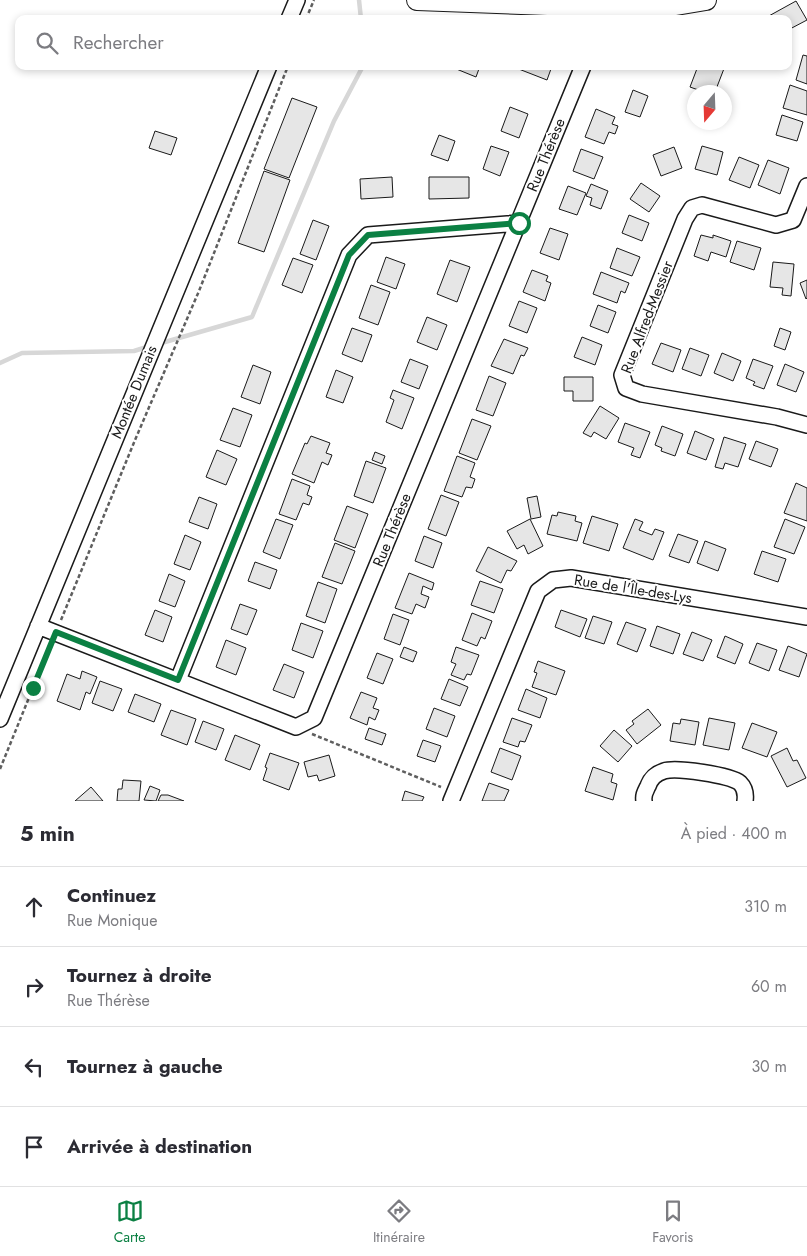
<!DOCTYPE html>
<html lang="fr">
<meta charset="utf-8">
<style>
:root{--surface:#fff;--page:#f2f2f3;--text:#2b2b33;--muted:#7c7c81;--line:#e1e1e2;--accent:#0b8043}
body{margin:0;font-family:Jost,sans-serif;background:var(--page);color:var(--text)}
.compass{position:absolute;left:687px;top:85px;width:45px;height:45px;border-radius:50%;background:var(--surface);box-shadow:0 2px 8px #0003;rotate:199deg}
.stop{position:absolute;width:15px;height:15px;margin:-11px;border:4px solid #0b8043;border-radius:50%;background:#fff}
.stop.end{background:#0b8043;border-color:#fff;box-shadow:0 1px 5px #0008}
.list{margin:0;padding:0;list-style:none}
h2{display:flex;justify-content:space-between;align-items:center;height:65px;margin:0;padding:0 20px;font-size:21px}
h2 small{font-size:16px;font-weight:400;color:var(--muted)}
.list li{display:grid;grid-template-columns:32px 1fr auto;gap:15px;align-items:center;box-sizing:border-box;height:80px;padding:0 20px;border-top:1px solid var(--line)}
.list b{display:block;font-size:19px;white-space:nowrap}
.list p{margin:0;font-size:16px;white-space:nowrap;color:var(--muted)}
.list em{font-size:16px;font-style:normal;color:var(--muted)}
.icon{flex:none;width:28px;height:28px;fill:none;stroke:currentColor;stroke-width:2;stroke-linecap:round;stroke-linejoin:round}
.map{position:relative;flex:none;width:807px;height:801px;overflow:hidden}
.search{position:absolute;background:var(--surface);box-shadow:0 2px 8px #0003;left:15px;right:15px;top:15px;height:55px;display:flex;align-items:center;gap:12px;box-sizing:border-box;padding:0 18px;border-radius:10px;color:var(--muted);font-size:19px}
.sheet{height:385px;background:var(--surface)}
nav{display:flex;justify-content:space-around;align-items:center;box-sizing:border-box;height:70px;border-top:1px solid var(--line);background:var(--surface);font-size:14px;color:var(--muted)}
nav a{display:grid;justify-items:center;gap:2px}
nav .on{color:var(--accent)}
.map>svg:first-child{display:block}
</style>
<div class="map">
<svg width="807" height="801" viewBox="0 0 807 801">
<rect width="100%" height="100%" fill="#fff"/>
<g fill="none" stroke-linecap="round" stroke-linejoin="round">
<!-- stream -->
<path stroke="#d7d7d7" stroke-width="4.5" d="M359 0 361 19
M158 344 252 317 334 121 363 66
M0 363 22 353 134 351 150 346"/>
</g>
<!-- building -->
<path fill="#e6e6e6" stroke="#1a1a1a" d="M796 1 807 20 788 30V19H768L767 17Z
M803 55 807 56V84L796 80Z
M449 66H480L476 77Z
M511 66H552L547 80Z
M698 66H725L715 92H704L690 87Z
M790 85 807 91V115L783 108Z
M633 90 648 96 640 117 625 112Z
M292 98 317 107 289 178 264 169Z
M510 107 528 114 519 138 501 131Z
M596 109 615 117 612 124 618 126 615 134 609 132 604 144 585 137Z
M782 115 803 122 797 141 776 135Z
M155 131 177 138 171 155 149 148Z
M439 135 455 141 448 161 431 155Z
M491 146 509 152 500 176 483 169Z
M702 146 723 152 717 175 695 169Z
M674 147 682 168 661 176 653 155Z
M581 149 603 157 594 179 573 171Z
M739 157 759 165 750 188 729 180Z
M768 160 789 168 780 194 758 185Z
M264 171 290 180 264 252 238 243Z
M392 177 393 197 361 199 360 179Z
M429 177H469V198L429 199Z
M641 183 660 196 649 212 630 199Z
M591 184 608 191 601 209 590 205 592 198 586 196Z
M568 186 586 193 577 215 559 209Z
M629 215 649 223 642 241 622 233Z
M313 220 329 226 316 260 300 254Z
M550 228 568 234 559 260 540 253Z
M701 235 713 238V235L731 241 726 257 711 252 708 261 694 256Z
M737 241 761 248 754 270 730 262Z
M617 248 640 257 632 276 610 268Z
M386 257 405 264 396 289 377 282Z
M293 258 313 265 302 293 282 285Z
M450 260 470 267 457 302 437 294Z
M773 262 794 264 791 296 782 295 783 288 770 287Z
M532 270 548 276 546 281 551 283 545 301 523 292Z
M601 272 629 283 625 293 621 291 617 303 593 294Z
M807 280V298L806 299 800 283Z
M371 285 390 292 378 325 359 318Z
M519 301 537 308 527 333 509 326Z
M598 305 616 312 608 333 590 326Z
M427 317 447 325 437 350 417 342Z
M352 328 372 335 362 362 342 354Z
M780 328 791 332 785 350 774 346Z
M582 337 602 345 595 365 574 357Z
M504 339 528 348 524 356 521 355 513 374 491 366Z
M661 343 681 350 673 372 652 364Z
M690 348 709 355 701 376 682 369Z
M722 353 741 361 733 381 714 373Z
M410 359 428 366 419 389 401 382Z
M753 359 773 366 764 389 753 385 755 382 746 378Z
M785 364 804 372 796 392 777 385Z
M253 365 271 372 260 404 241 397Z
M336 370 353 377 343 403 326 397Z
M489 376 506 383 493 416 476 410Z
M564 377H593V401H573V391H564Z
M393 390 414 398 402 429 386 422 394 400 390 398Z
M600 406 619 418 606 439 594 432 591 437 583 433Z
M233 408 252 415 240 447 220 440Z
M472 419 491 426 477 460 459 453Z
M625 423 650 432 640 458 631 455 634 448 618 442Z
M662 426 683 434 675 456 661 451 662 448 655 445Z
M695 431 714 439 706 460 687 453Z
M311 436 330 443 326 453 332 455 328 465 322 462 314 483 292 474 305 443 307 444Z
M724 437 746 444 738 467 725 463 723 469 715 467Z
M756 441 778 449 771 467 749 459Z
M217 450 237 459 226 485 206 477Z
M375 452 385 456 382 464 372 460Z
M457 456 475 463 470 477 475 479 472 488 466 487 462 497 444 491Z
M366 461 386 468 373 503 354 496Z
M292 479 310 486 307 495 312 497 309 505 303 503 296 520 279 514Z
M796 483 807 488V521L784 513Z
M441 495 459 502 446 536 428 529Z
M537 496 541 517 531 519 527 498Z
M199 497 217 504 208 529 189 522Z
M347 506 368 514 355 548 334 540Z
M558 512 576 516 575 521 582 523 577 541 547 534 552 515 557 516Z
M592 516 618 524 609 551 583 543Z
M276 519 293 525 280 559 263 552Z
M530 519 543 546 528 554 524 545 517 549 507 531Z
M635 519 643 522 639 530 652 535 655 529 664 532 653 560 623 548Z
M785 519 805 527 794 554 774 547Z
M678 534 698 541 689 563 669 556Z
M185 535 201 542 190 570 174 564Z
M424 536 442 543 433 568 415 561Z
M705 541 726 549 718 571 697 563Z
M335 543 355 551 342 584 322 577Z
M488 547 517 561 511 571 507 570 501 583 476 571Z
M762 551 786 559 778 582 754 574Z
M255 562 277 570 270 589 248 581Z
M409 573 434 583 432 590 423 586 421 594 429 597 425 608 416 604 412 614 395 608Z
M169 574 185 581 175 607 159 601Z
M480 581 503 589 494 613 471 605Z
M318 582 337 589 325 623 306 616Z
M240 604 257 610 247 635 231 629Z
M155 610 172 617 163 642 145 635Z
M561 610 587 619 580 637 555 627Z
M472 613 492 621 485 639 481 637 477 646 462 640Z
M393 614 409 620 400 645 384 639Z
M593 616 612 622 604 644 585 638Z
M626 622 646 629 637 652 617 644Z
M301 623 323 631 313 658 292 650Z
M657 626 680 634 673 654 650 646Z
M692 632 712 640 703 661 683 654Z
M725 636 743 644 735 664 717 657Z
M226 640 246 648 236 675 216 667Z
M757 643 777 650 769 671 749 663Z
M788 646 807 654 799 677 779 670Z
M404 647 417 652 413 662 400 657Z
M456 647 479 655 471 675 467 674 464 680 451 675 456 664 451 662Z
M377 653 393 659 383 684 367 678Z
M538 661 565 671 556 695 532 687 537 673 534 672Z
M284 664 304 672 294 698 273 690Z
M82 671 97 677 90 694 86 692 80 710 57 701 67 674 80 679Z
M449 679 468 687 460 706 441 699Z
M100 681 122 689 113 711 92 703Z
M526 689 547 698 540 718 518 710Z
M361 692 377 698 373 708 379 710 375 720 369 717 367 725 350 718Z
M135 694 161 704 154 722 128 712Z
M434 708 455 716 447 737 426 729Z
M648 709 661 725 637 744 626 730 634 724 632 721Z
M171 710 196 719 187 745 161 735Z
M512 718 532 725 525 742 520 741 518 747 503 742Z
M709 718 735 723 729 750 703 745Z
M681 719 699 722 695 745 670 741 673 723 680 724Z
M203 721 224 729 216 750 195 742Z
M752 723 777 732 767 757 742 748Z
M369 728 386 734 382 745 365 739Z
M614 730 632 746 618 762 600 746Z
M235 735 260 745 250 770 225 760Z
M423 740 441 746 435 762 417 756Z
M500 748 521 756 512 780 491 772Z
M787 748 793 761 797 760 806 778 787 787 771 756Z
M270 753 299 763 289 790 263 780 267 768 265 767Z
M329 755 335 776 319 781 317 775 308 777 304 762Z
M593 767 613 774 611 782 617 784 613 800 585 791Z
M123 780 141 781 139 801H117L118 789H122Z
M489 783 509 790 504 801H482Z
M150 786 160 790 156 801 144 800Z
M91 787 103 801H75Z
M405 791 424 797 422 801H402Z
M161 795H168L184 801H158Z"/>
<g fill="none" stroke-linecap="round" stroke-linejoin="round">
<!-- minor casing -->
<g stroke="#1a1a1a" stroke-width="18">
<path id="minor" d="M289 19 297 0
M807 186 793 220 776 225 702 205 692 208 685 219 622 375 626 388 642 394 777 417 807 425
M38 626 296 727 314 718 583 66
M178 680 349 255 368 235 519 223
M0 719 269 66
M451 801 538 591 553 580 571 578 807 617
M644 801C643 795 645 792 648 786 651 778 655 774 664 771 676 767 730 775 740 783 745 788 746 794 745 801"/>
</g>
<!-- major casing -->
<g stroke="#1a1a1a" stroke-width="22">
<path id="major" d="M417 0 600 7 670 6 706 0"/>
</g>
<!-- path -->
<path stroke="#5f5f5f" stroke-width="2.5" stroke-dasharray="4 2.5" stroke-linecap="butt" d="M306 19 314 0
M61 620 135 440 199 291 288 66
M312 734 441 787
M0 769 50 646"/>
<!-- minor -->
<use href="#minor" stroke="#fff" stroke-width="15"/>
<!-- major -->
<use href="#major" stroke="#fff" stroke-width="20"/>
</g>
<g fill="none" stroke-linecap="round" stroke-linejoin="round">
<!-- route -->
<path stroke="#0b8043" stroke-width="6" d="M33 688 56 632 178 680 349 255 368 235 519 223"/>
</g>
<g text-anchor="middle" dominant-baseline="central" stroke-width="4" stroke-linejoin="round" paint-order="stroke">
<!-- street labels -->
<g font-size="15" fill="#1a1a1a" stroke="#fff">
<text transform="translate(546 155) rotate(-68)">Rue Thérèse</text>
<text transform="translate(647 317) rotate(-69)">Rue Alfred-Messier</text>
<text transform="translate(134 392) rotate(-68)">Montée Dumais</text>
<text transform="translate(392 530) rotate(-68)">Rue Thérèse</text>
<text transform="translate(633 589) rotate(9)">Rue de l'Île-des-Lys</text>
</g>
</g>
</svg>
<svg class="compass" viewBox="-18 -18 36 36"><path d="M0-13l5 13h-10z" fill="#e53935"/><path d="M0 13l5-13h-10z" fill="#7c7c81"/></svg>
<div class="stop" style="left:519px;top:223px"></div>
<div class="stop end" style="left:33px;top:688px"></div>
<div class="search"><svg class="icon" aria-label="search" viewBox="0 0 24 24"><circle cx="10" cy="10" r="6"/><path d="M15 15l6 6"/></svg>Rechercher</div>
</div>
<section class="sheet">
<h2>5 min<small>À pied · 400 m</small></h2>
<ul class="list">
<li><svg class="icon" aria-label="ahead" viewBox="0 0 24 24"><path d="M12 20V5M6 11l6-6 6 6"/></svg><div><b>Continuez</b><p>Rue Monique</p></div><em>310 m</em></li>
<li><svg class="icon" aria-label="right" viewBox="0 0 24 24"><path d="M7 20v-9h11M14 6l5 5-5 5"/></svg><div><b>Tournez à droite</b><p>Rue Thérèse</p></div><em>60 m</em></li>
<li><svg class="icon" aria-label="left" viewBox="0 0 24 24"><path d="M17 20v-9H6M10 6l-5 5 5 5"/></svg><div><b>Tournez à gauche</b></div><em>30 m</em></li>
<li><svg class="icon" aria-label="arrive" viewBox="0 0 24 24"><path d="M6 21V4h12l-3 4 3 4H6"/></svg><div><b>Arrivée à destination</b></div></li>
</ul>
</section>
<nav>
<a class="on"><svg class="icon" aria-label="map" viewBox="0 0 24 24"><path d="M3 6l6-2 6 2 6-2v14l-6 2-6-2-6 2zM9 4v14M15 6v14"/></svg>Carte</a>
<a><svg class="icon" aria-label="directions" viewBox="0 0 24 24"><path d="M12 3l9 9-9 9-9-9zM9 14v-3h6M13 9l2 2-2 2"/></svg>Itinéraire</a>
<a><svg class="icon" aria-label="saved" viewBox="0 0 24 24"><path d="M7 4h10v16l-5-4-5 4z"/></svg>Favoris</a>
</nav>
